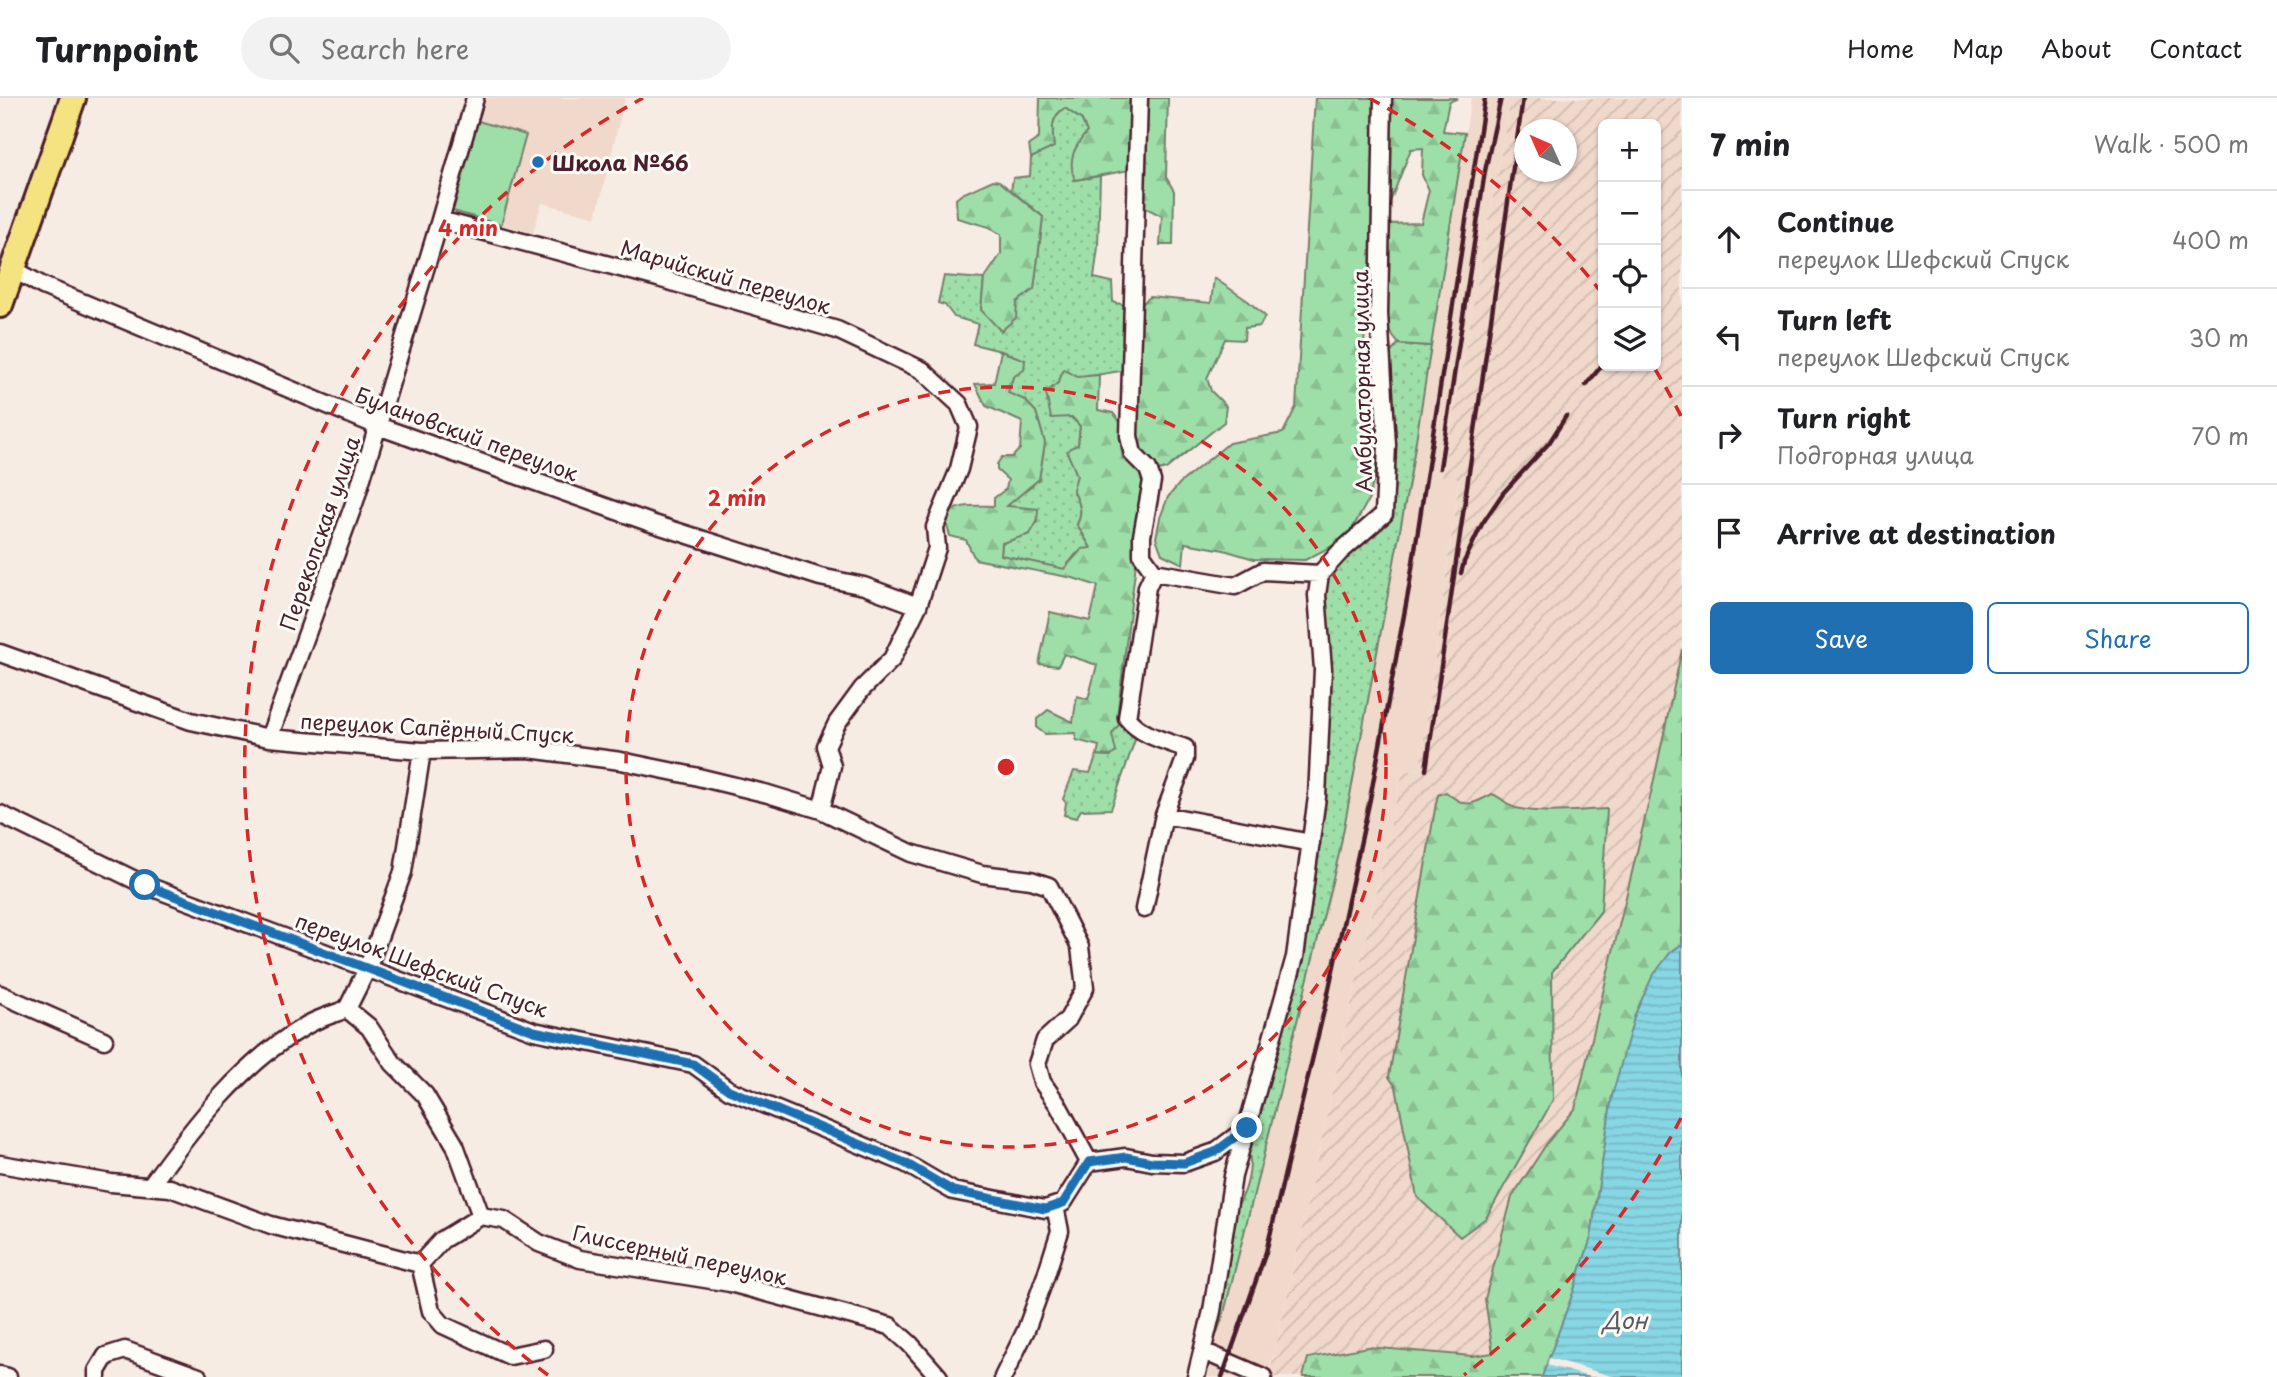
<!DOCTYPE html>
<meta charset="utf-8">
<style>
:root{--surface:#fff;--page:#f2f2f2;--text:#202124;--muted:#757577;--line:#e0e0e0;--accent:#1f6fb2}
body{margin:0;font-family:"Playpen Sans",sans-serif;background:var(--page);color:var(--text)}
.controls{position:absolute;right:21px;top:21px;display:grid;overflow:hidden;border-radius:10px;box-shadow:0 2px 5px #0004}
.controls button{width:63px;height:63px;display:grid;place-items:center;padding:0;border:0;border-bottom:2px solid var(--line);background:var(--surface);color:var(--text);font:35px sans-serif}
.compass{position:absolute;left:1514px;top:21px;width:63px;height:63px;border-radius:50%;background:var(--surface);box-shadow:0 2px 5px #0004;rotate:315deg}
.stop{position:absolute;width:21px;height:21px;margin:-16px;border:5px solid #1f6fb2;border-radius:50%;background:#fff}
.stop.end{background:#1f6fb2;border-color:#fff;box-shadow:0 2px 7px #0008}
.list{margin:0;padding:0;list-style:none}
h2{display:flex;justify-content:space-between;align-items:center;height:91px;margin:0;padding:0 28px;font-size:30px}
h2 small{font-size:23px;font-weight:400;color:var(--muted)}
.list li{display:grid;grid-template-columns:46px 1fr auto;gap:21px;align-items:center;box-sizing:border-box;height:98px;padding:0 28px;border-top:2px solid var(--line)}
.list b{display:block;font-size:26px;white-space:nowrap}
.list p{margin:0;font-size:23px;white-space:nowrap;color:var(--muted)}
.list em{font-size:23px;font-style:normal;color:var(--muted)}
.actions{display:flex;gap:14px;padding:21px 28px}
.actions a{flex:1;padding:16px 0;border:2px solid var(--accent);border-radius:10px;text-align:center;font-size:24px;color:var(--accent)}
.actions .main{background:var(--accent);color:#fff}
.icon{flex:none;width:38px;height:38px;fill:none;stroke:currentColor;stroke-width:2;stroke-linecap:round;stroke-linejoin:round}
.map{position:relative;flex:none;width:1682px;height:1279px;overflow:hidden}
header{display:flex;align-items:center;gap:42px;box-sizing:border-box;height:98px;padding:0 35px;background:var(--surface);border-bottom:2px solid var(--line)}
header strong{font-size:33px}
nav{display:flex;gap:38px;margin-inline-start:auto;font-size:24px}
.search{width:490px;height:63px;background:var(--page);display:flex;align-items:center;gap:18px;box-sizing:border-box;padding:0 24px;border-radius:38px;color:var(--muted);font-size:26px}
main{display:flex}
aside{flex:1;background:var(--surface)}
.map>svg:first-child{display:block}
</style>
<header>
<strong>Turnpoint</strong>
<div class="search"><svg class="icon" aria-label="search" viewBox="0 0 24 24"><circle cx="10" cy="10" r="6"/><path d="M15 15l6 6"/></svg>Search here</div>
<nav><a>Home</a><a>Map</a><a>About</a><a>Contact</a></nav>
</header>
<main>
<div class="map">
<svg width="1682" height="1279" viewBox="0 0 1682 1279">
<defs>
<pattern id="industrial-furrows" width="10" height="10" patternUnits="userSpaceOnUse" patternTransform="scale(1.75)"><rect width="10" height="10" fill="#f0d9cb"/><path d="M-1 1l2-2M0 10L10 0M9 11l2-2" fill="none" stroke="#cfbaae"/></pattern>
<pattern id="grass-dots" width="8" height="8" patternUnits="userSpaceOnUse" patternTransform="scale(1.75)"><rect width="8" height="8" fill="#9edfa9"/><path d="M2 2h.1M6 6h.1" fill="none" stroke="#8abf92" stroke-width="1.8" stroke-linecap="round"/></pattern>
<pattern id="forest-firs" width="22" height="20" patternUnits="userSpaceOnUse" patternTransform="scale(1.75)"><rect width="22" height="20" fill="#9edfa9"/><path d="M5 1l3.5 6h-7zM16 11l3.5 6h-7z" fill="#8abf92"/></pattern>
<pattern id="water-rules" width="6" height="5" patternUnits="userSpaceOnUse" patternTransform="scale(1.75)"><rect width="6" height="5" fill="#86d6e3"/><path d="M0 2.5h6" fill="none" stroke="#75b7c3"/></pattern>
</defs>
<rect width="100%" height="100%" fill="#f7ece3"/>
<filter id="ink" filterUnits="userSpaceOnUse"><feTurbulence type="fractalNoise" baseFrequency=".0143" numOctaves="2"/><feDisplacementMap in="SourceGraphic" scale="14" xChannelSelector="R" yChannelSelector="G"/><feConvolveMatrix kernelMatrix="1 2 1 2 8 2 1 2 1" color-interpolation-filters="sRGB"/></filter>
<g filter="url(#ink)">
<!-- built -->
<path fill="#f0d9cb" d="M485 0H625L596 119 542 105 533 135 453 113Z
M1471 0H1511L1442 377 1459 379 1420 670 1402 675 1277 1244 1267 1279H1202L1224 1215 1339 756 1411 374Z"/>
<!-- industrial -->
<path fill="url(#industrial-furrows)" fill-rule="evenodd" d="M1511 0H1682V846L1670 855 1652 879 1635 916 1612 998 1601 1080 1542 1279H1268L1277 1244 1402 675 1420 670 1459 380 1442 378ZM1603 26H1656V268H1603ZM1524 32H1566V74H1524Z"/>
<!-- grass -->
<path fill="url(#grass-dots)" stroke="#747f6a" stroke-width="2" d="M1065 10 1082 22 1087 34 1074 82 1100 78 1098 149 1094 180 1112 184 1113 204 1128 208 1127 272 1077 280 1058 285 1046 295 1080 328 1078 348 1067 354 1078 377 1073 392C1079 404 1084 414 1077 427L1091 450 1076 456 1064 471 1001 457 1002 445 1030 436 1006 408 1039 381 1045 345 1036 314 1025 302 1007 295 1013 279 1025 262 1001 253 973 246 978 226 954 219 945 207 938 205 944 178 984 181 981 212 1017 204 1034 191 1043 119 1011 92 1013 80 1030 78 1031 60 1053 49C1052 33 1050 18 1065 10Z
M1398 246 1431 248 1411 374 1339 756 1224 1215 1212 1249 1208 1247 1229 1114C1244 1107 1250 1079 1250 1063 1250 1056 1246 1048 1244 1041L1295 859 1317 699 1320 476 1384 416 1382 265Z
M1120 625 1125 631 1137 636 1111 711 1081 712 1076 720 1064 717 1066 705 1063 701 1074 673 1090 675 1097 657 1111 658 1112 636Z"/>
<!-- forest -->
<path fill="url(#forest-firs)" stroke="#747f6a" stroke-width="2" d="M1040 0H1133L1130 72 1075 82C1067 63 1074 49 1087 34L1082 22 1065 10C1050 18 1052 33 1054 49L1031 60 1029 47 1039 40Z
M1144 0H1168L1166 79 1174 93 1173 147H1160L1162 118 1142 108Z
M1315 0H1458L1449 4 1443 33 1465 35 1431 248 1399 246 1385 228 1388 126 1421 125 1429 92 1422 77 1423 50 1411 51 1381 127 1369 173 1364 246 1377 369 1369 401 1351 433 1336 446 1305 462 1254 461 1224 452 1185 445 1183 466 1162 456 1156 440 1160 420 1168 399 1180 385 1229 345 1283 335 1296 309Z
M993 82 999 83 1043 119 1034 191 1017 204 1016 220 1001 233 981 212 984 181 1001 156V137L989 129 957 120 956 101 962 96Z
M1214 180 1248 203 1265 218 1260 228 1245 230 1244 242 1225 241 1207 280 1211 293 1226 308 1224 324 1166 371 1155 374 1138 353 1134 337 1140 211 1144 204 1150 199 1211 205Z
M1001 253 1025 262 1024 272 1013 279 1008 295 1025 302 1036 314 1045 345 1039 381 1007 408 1038 411 1037 424 1030 436 1002 445 1001 457 1064 471 1082 451 1091 450 1077 426C1084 414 1079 404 1073 392L1077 377 1067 354 1070 350 1078 347 1080 328 1072 319 1051 320 1046 295 1058 285 1064 271 1077 279 1099 277 1098 312 1113 315 1121 325V349L1123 361 1144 374 1146 384 1117 619 1120 625 1112 636 1116 654 1111 658 1097 657 1099 648 1076 642V635L1045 636 1037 630V621L1048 612 1073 624 1077 598 1088 601 1097 567 1064 556 1058 568 1039 566 1050 514 1090 523 1098 488 1073 480 975 461 966 442 950 438 944 418C957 405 977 408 994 408V400L1006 391 1008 382 997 372V366L1002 359H1012L1020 351 1022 324 986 308 975 286 994 285Z
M1682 551V846L1670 855 1612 998 1591 1140 1573 1195 1542 1279H1303L1308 1260 1368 1249 1472 1258 1493 1255 1485 1201 1512 1099 1547 1045 1575 1011 1652 691Z
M1446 694C1466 711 1471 707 1492 696 1502 699 1507 708 1516 710 1545 717 1578 712 1607 711L1601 813 1552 874 1553 1002 1486 1120 1460 1139 1417 1099 1396 989 1389 979 1436 705 1438 697Z"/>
<!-- pitch -->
<path fill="#9edfa9" stroke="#747f6a" stroke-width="2" d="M478 23 526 37 501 127 453 113Z"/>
<!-- water -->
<path fill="url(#water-rules)" stroke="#6e8d99" stroke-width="2" d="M1682 846V1279H1542L1573 1195 1591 1140 1612 998 1635 916 1652 879 1670 855Z"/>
<!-- pier -->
<path fill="#f7ece3" d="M1549 1260 1615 1279H1590L1547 1267Z"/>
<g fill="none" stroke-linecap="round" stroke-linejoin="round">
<!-- street casing -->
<g stroke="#4a1f2b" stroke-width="21">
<path id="street" d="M1139 0 1129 338 1133 356 1148 371 1152 383 1142 438V457L1154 474
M440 122 658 180 837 232 922 272 959 306 969 329 959 371 935 429 937 450 918 508 892 561 862 591 837 625 826 648 832 668 821 712
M13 171 43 188 378 328 651 425 820 479 864 488 918 508
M0 555 191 623 269 640 422 653 529 651 621 663 694 678 768 696 821 712 911 755 982 776 1031 782 1049 788 1080 849 1085 890 1068 921 1045 942 1037 966 1042 984 1058 1007 1089 1064
M269 640 355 403 440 122 475 0
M0 716 145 787 534 933 693 966 729 992 905 1065 953 1093 1045 1111 1063 1105 1089 1064
M1164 717 1311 745
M1144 811 1164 717 1185 661V650C1165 643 1140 637 1127 620L1147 489 1154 474 1235 488 1263 473 1320 476
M0 896 104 942
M347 911 369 929 393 965 425 997 455 1047 481 1118
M1089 1064 1126 1059 1152 1064 1184 1065 1215 1054 1247 1030
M0 1066 111 1085 170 1090 271 1127 420 1166 431 1213 443 1227 510 1258 544 1251
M150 1088C193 1029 242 964 307 927 319 920 334 916 347 911L368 869 403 774 422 653
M420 1166 442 1142 481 1118 504 1122 539 1145 580 1161 730 1185 890 1228 910 1246 939 1279
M1203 1253 1263 1279
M0 1277 8 1279
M97 1279V1273L106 1258 125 1252 199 1279
M1003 1279 1026 1232 1046 1177 1060 1133 1055 1108
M1196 1279 1212 1213 1233 1078 1295 859 1317 699 1323 571 1317 497 1320 476 1340 454 1384 416 1387 347 1379 216 1383 0"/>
</g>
<!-- primary casing -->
<g stroke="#4a1f2b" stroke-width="30">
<path id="primary" d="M0 207 73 0"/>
</g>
<!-- street -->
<use href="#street" stroke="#fdfcf7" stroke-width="16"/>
<!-- primary -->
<use href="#primary" stroke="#f5e382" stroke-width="24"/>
<!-- rail -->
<path stroke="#4a1f2b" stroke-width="4.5" d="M1586 287 1603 266
M1440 370 1485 73 1501 0
M1461 475 1464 464 1482 426 1503 395 1549 345 1566 318
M1426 672 1523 0
M1222 1279 1266 1154 1327 900 1370 701 1409 490 1485 0"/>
</g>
</g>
<g fill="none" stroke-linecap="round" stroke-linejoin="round" filter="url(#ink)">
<!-- route -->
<path stroke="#1f6fb2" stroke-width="9" d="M145 787 534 933 693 966 729 992 905 1065 953 1093 1045 1111 1063 1105 1089 1064 1126 1059 1152 1064 1184 1065 1215 1054 1247 1030"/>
</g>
<!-- distance rings -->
<g fill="none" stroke="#d62828" stroke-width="3.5" stroke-dasharray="12 9">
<circle cx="1006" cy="669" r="380"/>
<path d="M1681 1020A761 761 0 0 1 1464 1277M548 1277A761 761 0 0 1 643 0M1369 0A761 761 0 0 1 1602 195M1655 271A761 761 0 0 1 1681 318"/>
</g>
<!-- markers -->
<circle fill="#1f6fb2" stroke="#fdfcf7" stroke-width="2.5" cx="538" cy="64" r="7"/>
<g text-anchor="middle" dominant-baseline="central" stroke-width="6" stroke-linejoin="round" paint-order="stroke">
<!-- poi labels -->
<g font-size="21" font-weight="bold" fill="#4a1f2b" stroke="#fdfcf7" text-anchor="start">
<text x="552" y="64">Школа №66</text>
</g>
<!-- street labels -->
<g font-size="21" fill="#4a1f2b" stroke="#fdfcf7">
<text transform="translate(726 178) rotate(16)">Марийский переулок</text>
<text transform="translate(1361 283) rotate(-91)">Амбулаторная улица</text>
<text transform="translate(467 335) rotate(20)">Булановский переулок</text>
<text transform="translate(319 435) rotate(-71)">Перекопская улица</text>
<text transform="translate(437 629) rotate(3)">переулок Сапёрный Спуск</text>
<text transform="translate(422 866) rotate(20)">переулок Шефский Спуск</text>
<text transform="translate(680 1156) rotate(12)">Глиссерный переулок</text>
</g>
<!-- water labels -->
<g font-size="23" font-style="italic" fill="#5c5662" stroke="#fdfcf7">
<text x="1625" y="1221">Дон</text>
</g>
</g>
<circle cx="1006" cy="669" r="10" fill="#d62828" stroke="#fdfcf7" stroke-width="3.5"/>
<g font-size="21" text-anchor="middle" font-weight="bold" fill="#d62828" stroke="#fdfcf7" stroke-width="6" stroke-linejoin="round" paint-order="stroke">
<text x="468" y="138">4 min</text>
<text x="737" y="408">2 min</text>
</g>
</svg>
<div class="controls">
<button>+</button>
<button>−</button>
<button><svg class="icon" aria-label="locate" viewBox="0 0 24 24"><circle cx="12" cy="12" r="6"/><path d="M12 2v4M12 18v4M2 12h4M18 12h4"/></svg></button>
<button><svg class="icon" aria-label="layers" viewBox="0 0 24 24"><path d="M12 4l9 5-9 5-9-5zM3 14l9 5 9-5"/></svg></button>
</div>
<svg class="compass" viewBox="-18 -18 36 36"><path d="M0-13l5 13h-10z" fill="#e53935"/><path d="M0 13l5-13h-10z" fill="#757577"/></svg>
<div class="stop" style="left:145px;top:787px"></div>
<div class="stop end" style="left:1247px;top:1030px"></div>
</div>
<aside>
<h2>7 min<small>Walk · 500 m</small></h2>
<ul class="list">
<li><svg class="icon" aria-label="ahead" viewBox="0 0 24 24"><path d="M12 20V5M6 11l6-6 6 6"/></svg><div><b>Continue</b><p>переулок Шефский Спуск</p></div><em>400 m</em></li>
<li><svg class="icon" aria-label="left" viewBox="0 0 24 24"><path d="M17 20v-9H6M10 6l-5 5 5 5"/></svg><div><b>Turn left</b><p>переулок Шефский Спуск</p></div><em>30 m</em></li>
<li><svg class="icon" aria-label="right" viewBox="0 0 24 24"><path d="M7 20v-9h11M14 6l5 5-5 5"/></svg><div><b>Turn right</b><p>Подгорная улица</p></div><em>70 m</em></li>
<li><svg class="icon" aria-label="arrive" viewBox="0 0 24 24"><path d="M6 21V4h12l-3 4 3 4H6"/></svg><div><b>Arrive at destination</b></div></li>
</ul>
<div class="actions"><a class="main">Save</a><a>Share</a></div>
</aside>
</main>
